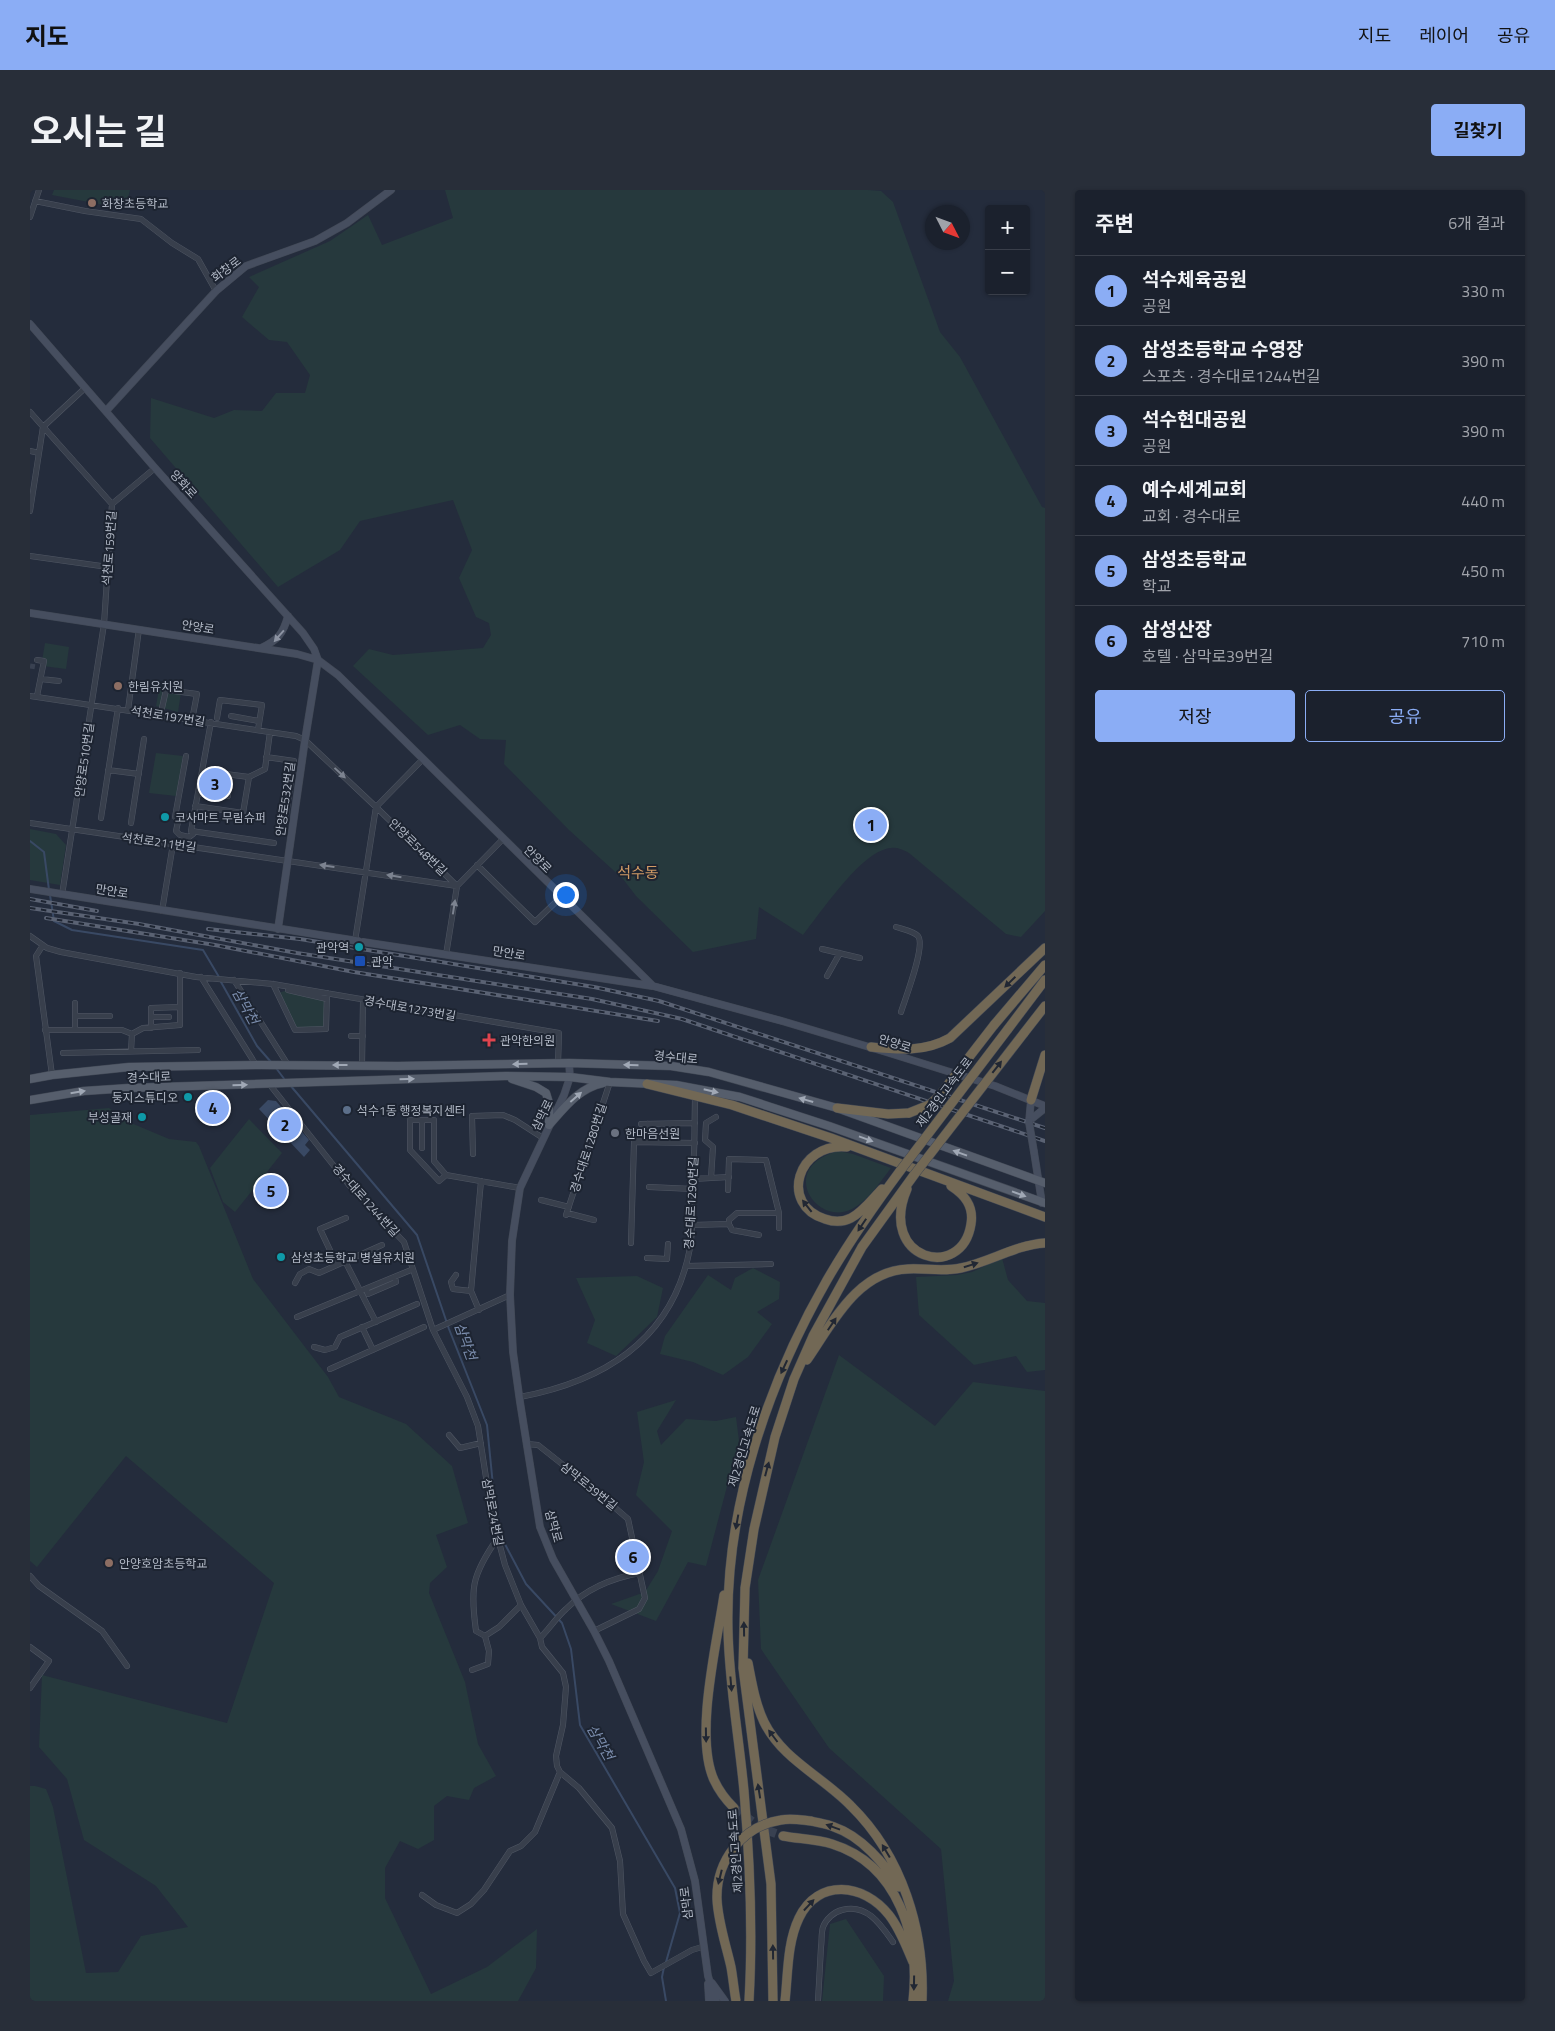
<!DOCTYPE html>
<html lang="ko">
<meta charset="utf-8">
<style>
:root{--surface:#1b212d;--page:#282e39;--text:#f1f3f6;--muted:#a0a3aa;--line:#393e49;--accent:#8badf5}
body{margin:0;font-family:"Titillium Web","Noto Sans KR",sans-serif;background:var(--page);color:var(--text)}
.controls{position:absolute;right:15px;top:15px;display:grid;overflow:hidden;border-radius:5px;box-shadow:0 1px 4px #0004}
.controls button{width:45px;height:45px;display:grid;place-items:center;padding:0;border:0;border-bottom:1px solid var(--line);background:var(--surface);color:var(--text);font:25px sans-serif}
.compass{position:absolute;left:895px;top:15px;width:45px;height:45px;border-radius:50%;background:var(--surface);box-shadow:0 1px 4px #0004;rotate:132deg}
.you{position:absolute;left:535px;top:704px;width:18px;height:18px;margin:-12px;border:4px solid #fff;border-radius:50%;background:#1a73e8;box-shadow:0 0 0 8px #1a73e833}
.badge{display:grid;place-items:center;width:32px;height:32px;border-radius:50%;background:var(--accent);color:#111;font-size:16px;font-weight:700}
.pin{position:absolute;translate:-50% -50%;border:2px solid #fff;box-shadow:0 1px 5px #0006}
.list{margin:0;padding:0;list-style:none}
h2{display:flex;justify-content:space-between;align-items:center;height:65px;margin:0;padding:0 20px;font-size:21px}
h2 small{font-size:16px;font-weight:400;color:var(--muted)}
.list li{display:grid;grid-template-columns:32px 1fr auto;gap:15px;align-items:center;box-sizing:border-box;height:70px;padding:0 20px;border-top:1px solid var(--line)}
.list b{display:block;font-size:19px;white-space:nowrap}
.list p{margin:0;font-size:16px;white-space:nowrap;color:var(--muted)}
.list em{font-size:16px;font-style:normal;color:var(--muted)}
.actions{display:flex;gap:10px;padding:15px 20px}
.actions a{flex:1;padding:11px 0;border:1px solid var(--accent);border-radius:5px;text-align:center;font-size:18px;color:var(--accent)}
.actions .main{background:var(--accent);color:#111}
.map{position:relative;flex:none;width:1015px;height:1811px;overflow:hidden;border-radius:5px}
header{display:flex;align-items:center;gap:30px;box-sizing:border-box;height:70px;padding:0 25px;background:var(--accent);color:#111}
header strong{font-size:24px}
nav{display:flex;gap:28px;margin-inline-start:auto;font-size:18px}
.intro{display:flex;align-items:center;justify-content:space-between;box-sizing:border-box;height:120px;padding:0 30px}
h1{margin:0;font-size:35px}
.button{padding:12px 22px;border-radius:5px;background:var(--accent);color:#111;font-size:18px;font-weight:700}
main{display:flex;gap:30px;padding:0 30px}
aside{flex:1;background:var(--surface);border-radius:5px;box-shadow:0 1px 4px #0004}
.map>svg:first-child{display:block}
</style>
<header>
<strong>지도</strong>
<nav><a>지도</a><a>레이어</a><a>공유</a></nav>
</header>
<div class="intro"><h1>오시는 길</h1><a class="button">길찾기</a></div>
<main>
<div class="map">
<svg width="1015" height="1811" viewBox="0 0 1015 1811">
<rect width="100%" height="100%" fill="#242c3c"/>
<!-- green -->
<path fill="#26393d" d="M24 0H100L95 19 22 5Z
M415 0H838L851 1 863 12 910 142 930 167 1012 317 1015 318V721L991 747 976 744 879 663C870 658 863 656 853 660 828 668 790 723 773 745L729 717 726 749 663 762 606 706 593 689 539 640 474 574 476 550 450 549 430 535 398 545 323 476 339 459 363 465 453 458 461 445 459 433 446 427 429 388 442 360 423 310 330 331 310 360 248 397 120 248 121 208 184 228 204 220 232 221 246 203H275L280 185 257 152 239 150 212 127 229 97 219 87 300 51 338 25 352 55 423 28Z
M15 453 39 457 36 479 13 476 12 471Z
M130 494 152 496 148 522 126 516Z
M126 563 153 566 146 606 119 603Z
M172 581 201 585 198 606 168 603Z
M0 639 26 644 36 655 30 695 0 690Z
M258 800 297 809 296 839 265 840 248 803Z
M79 918 101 933 139 949 166 952 169 956 223 1089 298 1187 309 1207 376 1234 422 1276 438 1333 406 1345 417 1377 400 1393 399 1403 435 1492 448 1554 466 1586 444 1598 439 1610 417 1606 404 1616V1650L388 1659 370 1651 355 1678V1708L401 1804 457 1777 507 1739 506 1778 488 1811H0V1596H5L16 1599 23 1617 56 1783 88 1782 111 1746 158 1737 126 1696 54 1650 37 1589 9 1557 12 1485 197 1533 244 1393 96 1266 7 1377 0 1371V925Z
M219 929 252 963 205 1022 193 1012 180 978Z
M808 961 823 964 861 978C850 992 839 1010 822 1019 787 1037 746 978 808 961Z
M972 1068 978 1090 997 1111 1015 1113V1180L997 1182 986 1166 944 1175 889 1125 886 1087 927 1085 942 1082Z
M723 1078 750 1092 749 1109 727 1122 742 1134 718 1167 693 1185 663 1172 630 1164 635 1146 678 1085 701 1100 705 1088Z
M607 1086 633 1098 627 1127 586 1166 557 1153 565 1130 546 1088Z
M809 1165 905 1236 943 1192 1015 1201V1811H918L924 1791 911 1659 799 1558 731 1459 728 1390Z
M646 1210 627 1241 631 1255 656 1229 686 1231 706 1227 709 1251 676 1376 658 1372 626 1431 581 1414 615 1402 628 1381 642 1341 606 1305 614 1272 607 1222Z
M816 1729 854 1786 853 1811H792L800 1734Z"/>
<!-- water -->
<path fill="#394964" d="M238 910 246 911 279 950 275 955 280 960 274 967 229 919Z"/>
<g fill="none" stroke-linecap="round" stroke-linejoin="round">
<!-- stream -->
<path stroke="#394964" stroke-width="2" d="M0 651 14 662 19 700
M20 705 24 731 42 740 173 760 189 787
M191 792 227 856 241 872
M246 878 255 890
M260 895 387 1045 419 1139 457 1235 467 1336
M468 1341 496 1394 532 1433 541 1459 550 1535 645 1698 650 1723 636 1772
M634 1777 632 1787 636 1811"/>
<!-- street-tunnel -->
<path stroke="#394151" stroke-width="5" stroke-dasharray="5 2.5" stroke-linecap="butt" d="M0 476 6 477"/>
<!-- highway-tunnel -->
<path stroke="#394151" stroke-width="9" stroke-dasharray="9 4.5" stroke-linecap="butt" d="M704 1618 731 1638 753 1646"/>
<!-- street casing -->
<g stroke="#505764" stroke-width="6">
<path id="street" d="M5 11 55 21 111 29 142 53 168 69 186 101
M0 27 9 0
M0 222 82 314 74 434 32 705
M0 261 9 263
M82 314 125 278
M0 321 13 237 55 198
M0 366 78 377
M11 489 29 491
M0 506 266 546 275 550 346 617 427 696
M7 506 14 471 7 470
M132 518 136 500 167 504 162 530
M98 520 109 439
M201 526 229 531
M187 528 190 510 232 515 228 540
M181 532 161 641 244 653
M156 566 145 627 164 628
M236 567 264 571 256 625
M78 580 109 584
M172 581 219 587 235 579 240 542
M168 603 198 606
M165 616 213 623 219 587
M149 627 146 641 150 645 159 647 163 644
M71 628 88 518
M0 633 427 696
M101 633 114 549
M447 675 505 732 531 707
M132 721 143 654
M866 737C872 739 883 741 888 746 896 756 875 809 871 822
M0 746 17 758 31 762 166 787 243 794 529 843 528 874
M325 751 346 617 393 569
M13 755 6 766 22 885
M792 759 830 768
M416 765 427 696 473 649
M797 786 810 763
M171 787 226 875
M204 790 258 875
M243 794 265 840 296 839 297 803
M258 800 297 809
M45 813V840
M45 826H80
M121 827H139
M121 838V818L150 817
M15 840H92L102 844 113 838 150 835V783
M321 846H333
M101 861 102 844
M33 863 168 860
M332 876 333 810
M240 895 319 995 374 1052 403 1140 437 1207 448 1236 462 1326 475 1375 491 1415 510 1448 512 1457 533 1483 536 1497 533 1535 526 1566 527 1576 530 1582 549 1598 582 1638 590 1671 593 1724 614 1771 621 1783 662 1760 672 1757
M611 934 665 933
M607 952 618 934
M392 958V930
M443 964 442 926 473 925 485 930 513 948
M416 985 404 971V930H380V960L409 991 416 985 490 998
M681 988 683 957 675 950 676 933 686 927
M663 989 699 987
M619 997 663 999
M698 1000 699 969 736 970 749 1023V1038
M511 1010 539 1017
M537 1023 564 1030
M536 1025 580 892
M316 1028 290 1039 307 1075 352 1055
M662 1035 699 1034
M729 1045 702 1040 699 1034V1030L707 1023H749
M601 1053 604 952 665 953
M617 1068 637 1069 638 1054
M315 1071 346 1132
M656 1076 741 1074
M426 1085 421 1092 423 1099 441 1101
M265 1093 270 1084 279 1079 289 1083 307 1075
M336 1099 338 1104 366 1092 365 1087
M449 1120 441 1101 451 991
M267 1127 381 1080
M332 1137 343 1160
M403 1140 480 1105
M284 1157 295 1160 305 1157 310 1147 387 1114
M300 1179 394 1137
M490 1207C575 1191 643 1149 660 1058 663 1042 662 1025 662 1008 664 974 665 940 665 906
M419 1245 430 1258 451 1253
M497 1254 508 1255 561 1297 598 1329 615 1408 609 1419 564 1441
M0 1386 9 1396 72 1441 97 1476
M455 1446 469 1437 491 1415
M510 1448C519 1439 526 1428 536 1419 556 1399 582 1388 610 1383
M0 1457 19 1471 0 1498
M442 1480 458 1474 459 1461 455 1446 446 1441C440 1398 442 1385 467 1349
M392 1705 406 1715 427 1723 441 1714 454 1700 480 1661 491 1656 505 1642 530 1582
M788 1811C789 1793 790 1775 791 1757 792 1751 791 1743 793 1737 796 1729 804 1722 812 1720 837 1713 851 1735 863 1752"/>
</g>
<!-- secondary casing -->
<g stroke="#414855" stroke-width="8">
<path id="secondary" d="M0 134 125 278 273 443 284 459 288 470 275 550 248 739
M76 221 186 101 216 76 285 51 317 33 361 0
M0 423 267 464 288 470 308 485 623 796 752 831 856 862 965 896 1015 916
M231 458C248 450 253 444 258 426
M0 699 328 751
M333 752 622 796
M539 873 540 887 534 905 490 998 482 1051 480 1105 483 1162 490 1212 510 1337 523 1369 564 1441 579 1471 651 1639 665 1691 678 1786 686 1811
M999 931 1015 918
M999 932 1001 910
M1004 962 1012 1013
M682 1793 695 1811
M678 1794 679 1811"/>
</g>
<!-- primary casing -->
<g stroke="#414855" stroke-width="9">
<path id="primary" d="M0 889 22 885 99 877 231 875 368 876 539 873 641 876 679 882 807 918 1015 993
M482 889 506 897 516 903 519 913V935
M0 910 54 901 99 898 475 886 540 887 580 892 646 895 710 907 799 936 1015 1013
M519 935C535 917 549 898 573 893"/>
</g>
<!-- highway casing -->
<g stroke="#404754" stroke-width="10">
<path id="highway" d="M964 835 1015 775
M978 839 1015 790
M994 843 1015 816
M841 857C869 860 895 862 920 848L1015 758
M617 894 702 915 801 948 1015 1027
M1001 910 1015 865
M807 918 858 924 879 923
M817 957C767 952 749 1015 795 1029 803 1032 813 1032 821 1028 833 1022 843 1008 852 999
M877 999C847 1070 932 1092 941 1034 944 1016 935 1005 921 996
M777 1170C802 1134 827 1081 878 1079 896 1078 913 1082 931 1078 960 1072 985 1055 1015 1053
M694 1405C687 1453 664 1546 684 1590 689 1601 696 1610 704 1618
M718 1473C722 1493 725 1513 734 1532 752 1569 793 1587 821 1616 872 1666 895 1740 892 1811
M781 1631C789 1633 797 1634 804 1637 831 1646 855 1674 869 1697
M753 1646C769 1649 786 1649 802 1654 869 1675 890 1748 883 1811
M719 1811C723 1741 720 1671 714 1601 709 1547 699 1494 698 1440 695 1318 737 1195 797 1090 819 1052 844 1016 870 981
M743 1811 741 1694 713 1478 715 1398 724 1339 745 1247 764 1189 783 1146 832 1057 884 985
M755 1811C758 1784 757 1753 769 1728 788 1688 834 1693 859 1725 870 1739 876 1756 883 1772"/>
</g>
<!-- street -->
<use href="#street" stroke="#383f4c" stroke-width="5"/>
<!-- secondary -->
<use href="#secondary" stroke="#464e5f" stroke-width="7"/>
<!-- primary -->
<use href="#primary" stroke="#565e6c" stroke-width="8"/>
<!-- highway -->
<use href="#highway" stroke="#726855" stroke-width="9"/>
<!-- rail casing -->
<g stroke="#5a6273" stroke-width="4">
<path id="rail" d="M0 709 67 721
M0 718 109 734 267 763 562 809 652 829 1015 951
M16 728 185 755 324 782 628 831
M178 739 270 749 564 797 629 811 1015 938"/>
</g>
<!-- rail -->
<use href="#rail" stroke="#1d2431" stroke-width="2" stroke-dasharray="5.5" stroke-linecap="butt"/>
<!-- secondary-bridge casing -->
<g stroke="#414855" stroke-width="8" stroke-linecap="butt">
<path id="secondary-bridge" d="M999 932 1004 962"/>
</g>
<!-- highway-bridge casing -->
<g stroke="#404754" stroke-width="10" stroke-linecap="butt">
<path id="highway-bridge" d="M879 923 899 915 909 906 964 835
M870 981 978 839
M884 985 994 843
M706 1811C704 1800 703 1788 701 1777 696 1755 688 1732 687 1709 686 1671 712 1636 751 1630 761 1628 771 1630 781 1631"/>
</g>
<!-- secondary-bridge -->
<use href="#secondary-bridge" stroke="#464e5f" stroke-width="7"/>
<!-- highway-bridge -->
<use href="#highway-bridge" stroke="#726855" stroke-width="9"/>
</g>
<!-- one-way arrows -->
<defs><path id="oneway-solid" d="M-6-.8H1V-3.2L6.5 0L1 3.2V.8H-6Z" transform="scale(1.25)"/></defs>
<use fill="#8d94a3" href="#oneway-solid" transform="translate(249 446) rotate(131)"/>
<g fill="#7c8390">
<use href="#oneway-solid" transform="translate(310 583) rotate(43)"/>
<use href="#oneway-solid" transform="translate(297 676) rotate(-172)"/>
<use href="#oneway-solid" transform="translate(364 686) rotate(-171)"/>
<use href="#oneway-solid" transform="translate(424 717) rotate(-81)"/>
</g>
<g fill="#212733">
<use href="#oneway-solid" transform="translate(980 792) rotate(136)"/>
<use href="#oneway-solid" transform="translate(967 877) rotate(-52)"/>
<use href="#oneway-solid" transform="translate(777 1016) rotate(-128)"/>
<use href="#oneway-solid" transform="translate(832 1035) rotate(124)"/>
<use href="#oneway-solid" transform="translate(941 1075) rotate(-17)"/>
<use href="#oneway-solid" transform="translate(802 1134) rotate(-56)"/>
<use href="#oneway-solid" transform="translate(754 1177) rotate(115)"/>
<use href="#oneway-solid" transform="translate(737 1279) rotate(-75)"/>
<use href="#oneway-solid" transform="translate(707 1332) rotate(100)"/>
<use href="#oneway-solid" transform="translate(714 1439) rotate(-91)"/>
<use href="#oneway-solid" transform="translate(701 1494) rotate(85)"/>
<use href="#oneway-solid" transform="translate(676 1545) rotate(89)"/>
<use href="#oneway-solid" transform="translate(743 1546) rotate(-127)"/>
<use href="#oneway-solid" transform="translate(729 1601) rotate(-99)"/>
<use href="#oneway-solid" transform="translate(803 1637) rotate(-160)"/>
<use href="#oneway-solid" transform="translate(856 1661) rotate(-121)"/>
<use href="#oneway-solid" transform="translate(690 1687) rotate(104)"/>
<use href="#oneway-solid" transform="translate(779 1715) rotate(-47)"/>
<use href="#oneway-solid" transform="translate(743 1762) rotate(-91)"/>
<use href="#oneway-solid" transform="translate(884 1793) rotate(91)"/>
</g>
<g fill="#a0a8b5">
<use href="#oneway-solid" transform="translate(490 874) rotate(179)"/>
<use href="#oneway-solid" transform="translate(310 875) rotate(-180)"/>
<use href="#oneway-solid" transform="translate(601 875) rotate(-178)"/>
<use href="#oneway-solid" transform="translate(377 889) rotate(-2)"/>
<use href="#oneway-solid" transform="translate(210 895) rotate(-1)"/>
<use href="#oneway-solid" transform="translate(681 901) rotate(13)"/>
<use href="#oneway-solid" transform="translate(48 902) rotate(-9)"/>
<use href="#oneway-solid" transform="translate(546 907) rotate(-41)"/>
<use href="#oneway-solid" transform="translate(776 910) rotate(-164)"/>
<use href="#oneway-solid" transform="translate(836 949) rotate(20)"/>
<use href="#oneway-solid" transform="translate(930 963) rotate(-160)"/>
<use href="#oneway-solid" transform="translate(989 1004) rotate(20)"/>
</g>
<!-- markers -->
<g fill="#8d6e63" stroke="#1d2431" stroke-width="2">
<circle cx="62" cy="13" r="5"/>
<circle cx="88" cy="496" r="5"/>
<circle cx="79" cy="1373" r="5"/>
</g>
<g fill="#0f9aa8" stroke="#1d2431" stroke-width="2">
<circle cx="135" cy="627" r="5"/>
<circle cx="329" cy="757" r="5"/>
<circle cx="158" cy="907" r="5"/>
<circle cx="112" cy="927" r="5"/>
<circle cx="251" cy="1067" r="5"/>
</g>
<rect fill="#1a4fb4" stroke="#1d2431" stroke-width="2" x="324" y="765" width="12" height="12" rx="2.5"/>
<path fill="#e0444e" stroke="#1d2431" stroke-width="2" d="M456.5 842.5h5v5h5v5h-5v5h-5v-5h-5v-5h5z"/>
<circle fill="#5c6f8a" stroke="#1d2431" stroke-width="2" cx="317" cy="920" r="5"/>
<circle fill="#6b7280" stroke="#1d2431" stroke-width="2" cx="585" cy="943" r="5"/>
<g text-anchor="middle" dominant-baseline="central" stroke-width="4" stroke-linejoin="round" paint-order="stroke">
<!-- poi labels -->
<g font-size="12" fill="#b3bac7" stroke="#1d2431" text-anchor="start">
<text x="72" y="13">화창초등학교</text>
<text x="98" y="496">한림유치원</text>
<text x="145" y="627">코사마트 무림슈퍼</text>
<text x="319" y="757" text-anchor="end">관악역</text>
<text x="341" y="771">관악</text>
<text x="470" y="850">관악한의원</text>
<text x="148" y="907" text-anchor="end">둥지스튜디오</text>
<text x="327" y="920">석수1동 행정복지센터</text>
<text x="102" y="927" text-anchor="end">부성골재</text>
<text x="595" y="943">한마음선원</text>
<text x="261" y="1067">삼성초등학교 병설유치원</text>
<text x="89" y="1373">안양호암초등학교</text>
</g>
<!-- street labels -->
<g font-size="12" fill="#b3bac7" stroke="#1d2431">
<text transform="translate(196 79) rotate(-37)">화창로</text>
<text transform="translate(154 294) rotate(48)">양화로</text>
<text transform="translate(79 358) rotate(-86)">석천로159번길</text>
<text transform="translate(168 437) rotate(9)">안양로</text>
<text transform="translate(138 526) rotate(9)">석천로197번길</text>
<text transform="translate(54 570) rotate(-82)">안양로510번길</text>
<text transform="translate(255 609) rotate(-82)">안양로532번길</text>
<text transform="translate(129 652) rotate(8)">석천로211번길</text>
<text transform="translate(388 657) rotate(44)">안양로548번길</text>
<text transform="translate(508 669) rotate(45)">안양로</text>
<text transform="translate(82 701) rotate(9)">만안로</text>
<text transform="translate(479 763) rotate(9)">만안로</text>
<text transform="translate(380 818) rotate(10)">경수대로1273번길</text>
<text transform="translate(865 853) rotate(17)">안양로</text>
<text transform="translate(646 867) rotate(5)">경수대로</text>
<text transform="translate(119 887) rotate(-2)">경수대로</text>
<text transform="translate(914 902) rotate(-53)">제2경인고속도로</text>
<text transform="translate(512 925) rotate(-64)">삼막로</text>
<text transform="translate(558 958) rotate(-72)">경수대로1280번길</text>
<text transform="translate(336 1010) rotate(48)">경수대로1244번길</text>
<text transform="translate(661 1013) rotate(-87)">경수대로1290번길</text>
<text transform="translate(714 1256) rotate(-73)">제2경인고속도로</text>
<text transform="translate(559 1296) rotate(39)">삼막로39번길</text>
<text transform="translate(463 1322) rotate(79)">삼막로24번길</text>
<text transform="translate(524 1336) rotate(74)">삼막로</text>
<text transform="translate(705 1661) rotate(-94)">제2경인고속도로</text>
<text transform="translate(656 1713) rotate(-97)">삼막로</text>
</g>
<!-- water labels -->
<g font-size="14" font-style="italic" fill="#7c8eae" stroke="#1d2431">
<text transform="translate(216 816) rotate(61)">삼막천</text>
<text transform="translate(436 1151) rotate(70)">삼막천</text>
<text transform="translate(571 1552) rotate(60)">삼막천</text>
</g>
<!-- quarter labels -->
<g font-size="15" fill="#d19b65" stroke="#1d2431">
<text x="608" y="682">석수동</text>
</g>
</g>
</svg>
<div class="controls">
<button>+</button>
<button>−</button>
</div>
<svg class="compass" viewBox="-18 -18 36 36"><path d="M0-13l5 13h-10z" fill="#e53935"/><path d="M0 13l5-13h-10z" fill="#a0a3aa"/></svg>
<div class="you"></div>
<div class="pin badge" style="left:841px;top:635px">1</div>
<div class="pin badge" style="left:255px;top:935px">2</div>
<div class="pin badge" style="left:185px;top:594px">3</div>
<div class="pin badge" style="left:183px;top:918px">4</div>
<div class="pin badge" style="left:241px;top:1001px">5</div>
<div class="pin badge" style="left:603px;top:1367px">6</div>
</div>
<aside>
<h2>주변<small>6개 결과</small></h2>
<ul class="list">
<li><span class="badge">1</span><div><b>석수체육공원</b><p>공원</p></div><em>330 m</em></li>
<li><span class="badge">2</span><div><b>삼성초등학교 수영장</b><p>스포츠 · 경수대로1244번길</p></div><em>390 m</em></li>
<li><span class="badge">3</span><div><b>석수현대공원</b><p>공원</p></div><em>390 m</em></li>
<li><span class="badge">4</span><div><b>예수세계교회</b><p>교회 · 경수대로</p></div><em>440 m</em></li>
<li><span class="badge">5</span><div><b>삼성초등학교</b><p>학교</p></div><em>450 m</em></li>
<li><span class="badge">6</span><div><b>삼성산장</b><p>호텔 · 삼막로39번길</p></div><em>710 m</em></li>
</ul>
<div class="actions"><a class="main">저장</a><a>공유</a></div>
</aside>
</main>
